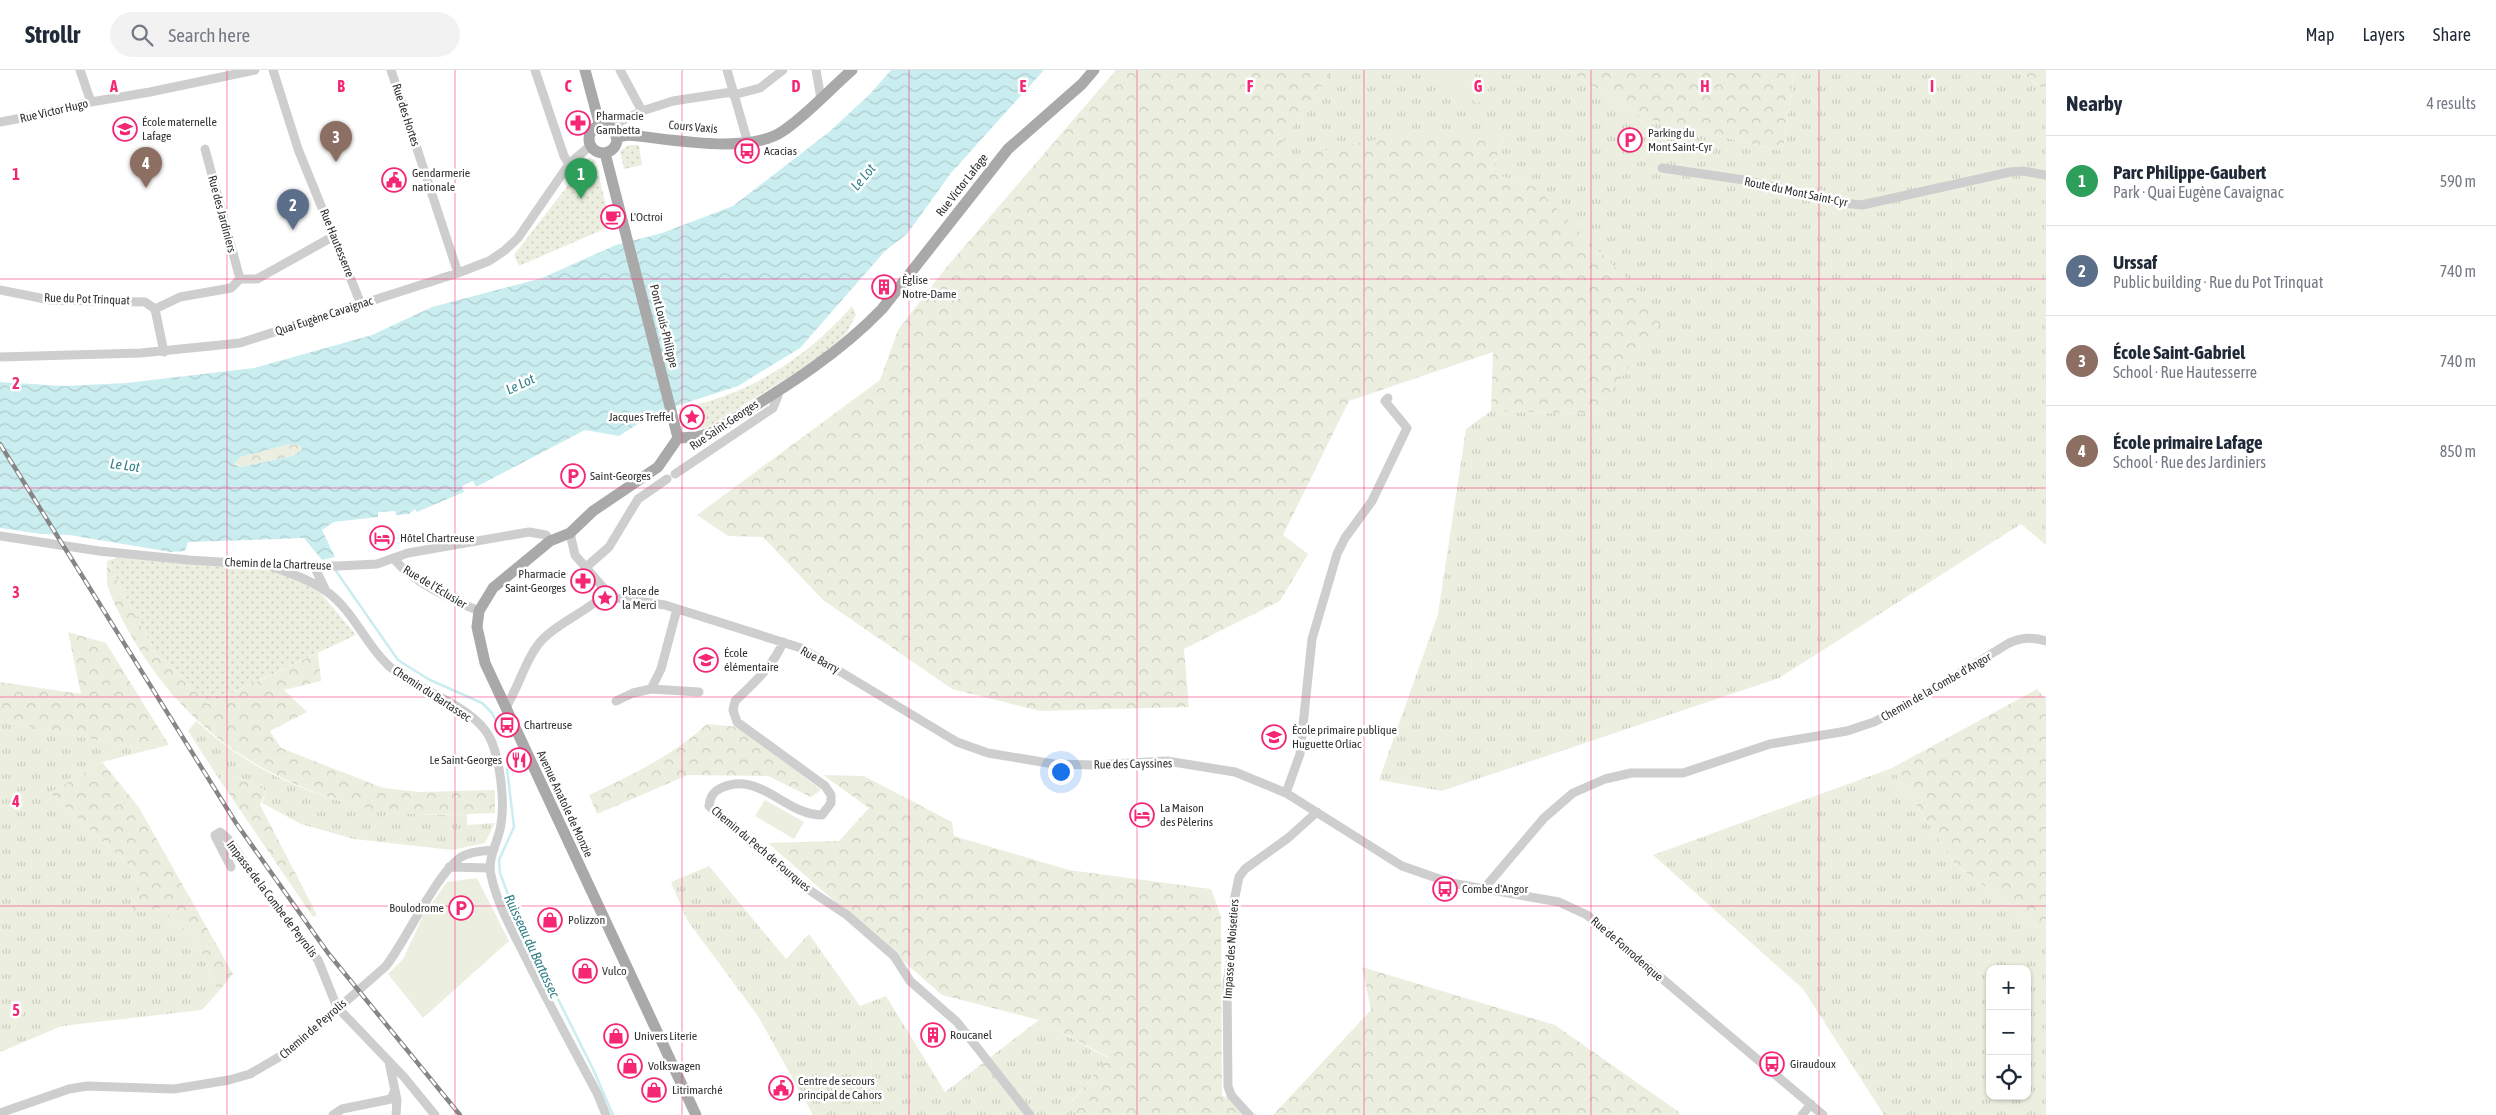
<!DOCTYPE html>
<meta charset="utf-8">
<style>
:root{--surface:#fff;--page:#f2f2f3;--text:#1f2937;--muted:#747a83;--line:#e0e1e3;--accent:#d93025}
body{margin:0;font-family:"Asap Condensed",sans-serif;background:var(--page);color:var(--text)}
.controls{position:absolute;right:15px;bottom:15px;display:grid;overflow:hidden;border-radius:10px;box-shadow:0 1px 4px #0004}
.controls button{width:45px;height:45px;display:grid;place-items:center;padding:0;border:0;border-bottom:1px solid var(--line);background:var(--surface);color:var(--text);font:25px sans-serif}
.you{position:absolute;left:1060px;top:701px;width:18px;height:18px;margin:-12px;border:4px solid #fff;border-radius:50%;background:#1a73e8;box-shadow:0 0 0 8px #1a73e833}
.badge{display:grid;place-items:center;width:32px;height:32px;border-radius:50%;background:var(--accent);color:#fff;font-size:16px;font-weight:700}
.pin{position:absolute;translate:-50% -41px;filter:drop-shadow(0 1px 2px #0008)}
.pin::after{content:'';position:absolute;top:26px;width:18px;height:15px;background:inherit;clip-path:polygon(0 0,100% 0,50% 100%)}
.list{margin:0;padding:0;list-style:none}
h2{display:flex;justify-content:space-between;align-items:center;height:65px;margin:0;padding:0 20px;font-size:21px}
h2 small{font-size:16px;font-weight:400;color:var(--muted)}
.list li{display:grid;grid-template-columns:32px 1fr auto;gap:15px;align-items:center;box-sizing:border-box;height:90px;padding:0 20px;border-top:1px solid var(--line)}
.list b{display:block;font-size:19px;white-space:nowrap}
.list p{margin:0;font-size:16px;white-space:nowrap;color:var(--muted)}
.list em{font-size:16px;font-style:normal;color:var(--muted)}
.icon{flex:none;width:28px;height:28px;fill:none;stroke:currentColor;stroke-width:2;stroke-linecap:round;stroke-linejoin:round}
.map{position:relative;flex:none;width:2046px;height:1045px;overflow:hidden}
header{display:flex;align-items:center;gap:30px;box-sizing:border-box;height:70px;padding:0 25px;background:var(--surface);border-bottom:1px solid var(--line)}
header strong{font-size:24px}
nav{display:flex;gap:28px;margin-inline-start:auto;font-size:18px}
.search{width:350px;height:45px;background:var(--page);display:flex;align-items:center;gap:12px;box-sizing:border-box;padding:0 18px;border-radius:28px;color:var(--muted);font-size:19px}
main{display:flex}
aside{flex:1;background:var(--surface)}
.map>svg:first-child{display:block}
</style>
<header>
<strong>Strollr</strong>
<div class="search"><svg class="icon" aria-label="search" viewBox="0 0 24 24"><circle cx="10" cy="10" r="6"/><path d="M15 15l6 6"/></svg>Search here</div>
<nav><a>Map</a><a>Layers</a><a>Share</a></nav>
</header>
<main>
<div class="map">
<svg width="2046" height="1045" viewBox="0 0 2046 1045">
<defs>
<pattern id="grass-tufts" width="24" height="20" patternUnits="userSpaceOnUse" patternTransform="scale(1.25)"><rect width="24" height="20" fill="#ecefdf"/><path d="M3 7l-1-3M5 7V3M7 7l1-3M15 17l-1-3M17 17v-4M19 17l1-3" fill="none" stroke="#cbcdc0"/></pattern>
<pattern id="forest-crowns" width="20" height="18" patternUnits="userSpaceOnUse" patternTransform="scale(1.25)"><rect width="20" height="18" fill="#ecefdf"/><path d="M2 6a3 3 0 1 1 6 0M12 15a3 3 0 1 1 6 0" fill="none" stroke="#cbcdc0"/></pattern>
<pattern id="park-dots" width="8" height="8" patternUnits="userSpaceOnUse" patternTransform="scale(1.25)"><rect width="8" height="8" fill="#ecefdf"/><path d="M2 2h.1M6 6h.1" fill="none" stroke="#cbcdc0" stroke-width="1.8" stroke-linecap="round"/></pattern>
<pattern id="water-waves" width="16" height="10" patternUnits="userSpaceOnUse" patternTransform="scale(1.25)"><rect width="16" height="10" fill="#caedf0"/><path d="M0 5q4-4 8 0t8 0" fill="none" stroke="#aeccce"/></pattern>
</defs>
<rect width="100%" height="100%" fill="#fff"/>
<!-- grass -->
<path fill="url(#grass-tufts)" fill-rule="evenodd" d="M1333 0H1567L1643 48 1783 81 1794 0H2017L2046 21V475L2021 454 1779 608 1442 721 1379 710 1438 544 1466 359 1491 341 1595 344 1535 117 1491 103 1504 67 1267 92Z
M0 651 149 680 102 692 50 723 143 808 160 838 196 868 218 922 202 940 62 956 0 982Z
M196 651C210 663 225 676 241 686 306 729 389 749 467 744V755L495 753 485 773 452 780 354 769 301 754 262 733 266 721 238 707 219 709 188 661Z
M1892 698 1955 794 2046 862V1045H1884L1803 919 1653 785ZM1990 899H2027V1026H1990Z
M709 796 786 889 809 864 860 936 886 926 945 1022 1039 950 1108 988 1071 1032 1077 1045H813L758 946 687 850 671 812Z"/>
<!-- forest -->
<path fill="url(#forest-crowns)" d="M1116 0H1333L1268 92 1408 63 1504 67 1491 103 1535 117 1665 247 1595 344 1491 341 1493 282 1349 331 1283 465 1308 484 1280 531 1184 579 1189 637 1040 641 952 619 823 530 763 467 728 466 697 445 880 310 898 260 945 199Z
M1567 0H1794L1783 81 1643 48Z
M2017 0H2046V21Z
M290 374 299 375 302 380 293 386 241 397 234 393 241 387Z
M107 491 156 584 208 634 318 583 321 611 284 620 307 642 270 661 281 678 383 718 419 722 495 720V743C455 745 403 747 364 737 274 716 198 667 147 591 134 572 115 539 108 517 106 510 107 499 107 491Z
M68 562 106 573 169 675 149 680 0 651V612L81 624Z
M2037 619 2046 630V862L1955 794 1892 698Z
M707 654 740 657 821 720 811 727 768 706 688 705 597 744 589 725C632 705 672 686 707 654Z
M102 692 138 736 233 904 218 922 196 868 160 838 130 843 143 808 50 723Z
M823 705 864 706 952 752 954 766 1069 800 1211 819 1221 846 1222 1025 1258 1045H1077L1071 1033 1108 987 1039 950 942 925 768 773 839 771 869 738Z
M238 707 266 721 260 735 317 845 313 847 219 709Z
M1362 897 1555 955 1679 1042 1680 1045H1273L1371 940Z"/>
<!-- park -->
<path fill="url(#park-dots)" d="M629 75H639L642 95 624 99 620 81Z
M589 88 595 90 611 156 519 196 514 185Z
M852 236 856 245 846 264 819 288 710 356C694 362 684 354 678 339 748 325 805 290 852 236Z
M119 487 264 499 294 507 320 522 356 565 208 634 156 584 107 491Z"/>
<!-- pitch -->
<path fill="#ecefdf" d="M1438 0H1466L1490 16 1478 34 1434 6Z
M765 730 804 752 794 769 755 746Z
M477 808 509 871 423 948 388 904 403 889 424 844 447 812Z"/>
<!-- water -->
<path fill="url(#water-waves)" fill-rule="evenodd" d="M891 0H1044L951 103 907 164 885 181 800 278 738 316 655 343 619 366 585 360 476 417 473 411 462 416 464 422 417 442 415 439 409 444 396 445 395 441 378 442V447L334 452 322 460 335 487 322 490 304 468 188 472 185 481 171 482 69 465 41 464 0 458V312L64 316 126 313 254 298 372 265 432 237 542 208 616 175 662 163 733 136 829 62 870 24ZM290 374 299 375 302 380 293 386 241 397 234 394 241 387Z"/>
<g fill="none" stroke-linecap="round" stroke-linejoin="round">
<!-- stream -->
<path stroke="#caedf0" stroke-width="2.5" d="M336 501 398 590 428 609 482 633 492 643 501 661
M507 699 514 757 499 790 500 803 515 843 593 999 613 1045"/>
<!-- minor -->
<path stroke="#cecece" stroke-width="9" d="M80 0 91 32
M273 0 298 79 361 234
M391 0 458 203
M535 0 564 86 569 94
M620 0 642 41
M727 0 748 73
M816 0 821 29
M733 25 760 18 783 0
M0 52 59 41 85 33 150 22 255 0
M609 57 642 41 673 31 732 22
M205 79 240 209
M1662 98 1744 110 1842 133 1862 135 2010 102 2023 101 2046 105
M240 209H257L334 166
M0 220 50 230 145 232 155 239 180 227 231 218 240 209
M155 239 164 282
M0 287 141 283 240 273 458 203 489 191 504 181 518 168 569 94 590 76
M675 404 773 338 778 326 776 321
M570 463 575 485 607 522 616 528 665 535 801 578 957 672 988 683 1054 694 1094 695 1167 691 1235 702 1286 723 1402 796 1451 813 1559 832 1587 845 1823 1045
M0 466 99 481 189 490 268 495 338 496 377 494 408 483 529 462 546 465 550 471
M393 488C414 513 450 529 479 541
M268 495C287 502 309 509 326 521 354 541 365 574 389 596 416 621 473 634 490 668 500 689 505 731 501 754 499 771 487 787 491 805 497 834 513 862 526 888 549 934 574 980 598 1025L606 1045
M314 496 326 521
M585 498 609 477 638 429 667 409
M783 572C774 595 753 614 735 631L733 640 737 652 825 716 831 725V733L822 745C785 745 760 700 721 718 713 722 710 727 709 736L797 812 847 845 894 886 910 911 957 952 1030 1045
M651 619 699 622
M616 631 633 623 651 619 661 599 677 539
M506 637C519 617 527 584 544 568 562 550 589 541 607 522
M1286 723 1300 684 1312 569 1337 484 1345 468 1372 431 1407 358 1385 331 1388 328
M231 797 216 768 215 765 220 762 228 769 280 842 318 890 337 937 404 1007 435 1045
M449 797 490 798
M1486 819 1488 814 1544 748 1573 723 1605 709 1631 703H1683L1770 674 1847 661 1874 652 1916 630 2009 573C2023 567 2031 567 2046 571
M389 992 397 1030 396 1045
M0 1043 69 1019 87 1016 174 1019 229 1010 250 1004 291 980 386 896C407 869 438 800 463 786 472 781 483 781 493 780
M333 1045 342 1039 391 1029 395 1020
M1249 1045 1231 1025 1228 1016 1227 914 1233 872 1234 831 1239 807 1245 799 1288 768 1317 742
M1802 1045 1811 1034"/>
<!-- major -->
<path stroke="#a9a9a9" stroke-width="11" d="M585 0 600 56
M589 69a14 14 0 1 1 28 0a14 14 0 1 1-28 0Z
M616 67 629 65C670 69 749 85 783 61 808 44 829 20 852 0
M605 83 678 368
M678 368 658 397 593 441 570 463 550 471 493 518 479 541 477 557 485 593 696 1045
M678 368 697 367 713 362C773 324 832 291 882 239L1008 79 1082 14 1094 0"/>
<!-- rail casing -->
<g stroke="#868686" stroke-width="4.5">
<path id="rail" d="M0 374 236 753 328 883 460 1045"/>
</g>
<!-- rail -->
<use href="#rail" stroke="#fff" stroke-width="2.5" stroke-dasharray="8" stroke-linecap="butt"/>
</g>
<!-- grid -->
<path fill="none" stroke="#f52775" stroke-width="1" stroke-opacity="0.55" d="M227 0V1045M455 0V1045M682 0V1045M909 0V1045M1137 0V1045M1364 0V1045M1591 0V1045M1819 0V1045M0 209H2046M0 418H2046M0 627H2046M0 836H2046"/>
<!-- icons -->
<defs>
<g id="pharmacy-ring" transform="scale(1.25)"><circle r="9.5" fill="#fff" stroke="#f52775" stroke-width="1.5"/><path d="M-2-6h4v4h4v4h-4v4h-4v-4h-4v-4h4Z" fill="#f52775"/></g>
<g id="school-ring" transform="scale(1.25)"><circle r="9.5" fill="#fff" stroke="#f52775" stroke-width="1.5"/><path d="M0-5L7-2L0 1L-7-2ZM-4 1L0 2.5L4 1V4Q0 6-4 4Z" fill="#f52775"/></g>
<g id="parking-ring" transform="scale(1.25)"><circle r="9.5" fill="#fff" stroke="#f52775" stroke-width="1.5"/><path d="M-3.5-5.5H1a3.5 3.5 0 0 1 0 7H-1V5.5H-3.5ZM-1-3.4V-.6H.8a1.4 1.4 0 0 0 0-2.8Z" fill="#f52775"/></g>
<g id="bus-ring" transform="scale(1.25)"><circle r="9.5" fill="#fff" stroke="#f52775" stroke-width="1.5"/><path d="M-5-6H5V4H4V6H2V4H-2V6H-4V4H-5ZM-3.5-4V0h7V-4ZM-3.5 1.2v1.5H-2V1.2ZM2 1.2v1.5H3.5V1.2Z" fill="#f52775"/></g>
<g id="civic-ring" transform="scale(1.25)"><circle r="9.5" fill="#fff" stroke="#f52775" stroke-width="1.5"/><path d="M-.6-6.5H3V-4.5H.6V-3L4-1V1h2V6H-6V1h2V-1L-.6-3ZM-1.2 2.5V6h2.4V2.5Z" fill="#f52775"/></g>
<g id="cafe-ring" transform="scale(1.25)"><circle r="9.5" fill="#fff" stroke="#f52775" stroke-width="1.5"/><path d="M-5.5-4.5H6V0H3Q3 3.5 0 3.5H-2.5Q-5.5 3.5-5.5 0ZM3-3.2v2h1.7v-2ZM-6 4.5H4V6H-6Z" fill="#f52775"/></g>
<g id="building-ring" transform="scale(1.25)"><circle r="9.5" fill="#fff" stroke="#f52775" stroke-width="1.5"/><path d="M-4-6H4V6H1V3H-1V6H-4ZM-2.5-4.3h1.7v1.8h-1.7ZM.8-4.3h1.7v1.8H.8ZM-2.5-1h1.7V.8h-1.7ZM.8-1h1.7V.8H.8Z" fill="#f52775"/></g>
<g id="sight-ring" transform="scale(1.25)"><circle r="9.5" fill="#fff" stroke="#f52775" stroke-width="1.5"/><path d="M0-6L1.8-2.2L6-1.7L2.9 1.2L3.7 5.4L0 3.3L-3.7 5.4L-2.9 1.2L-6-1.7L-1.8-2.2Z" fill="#f52775"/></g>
<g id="hotel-ring" transform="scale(1.25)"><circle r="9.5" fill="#fff" stroke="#f52775" stroke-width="1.5"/><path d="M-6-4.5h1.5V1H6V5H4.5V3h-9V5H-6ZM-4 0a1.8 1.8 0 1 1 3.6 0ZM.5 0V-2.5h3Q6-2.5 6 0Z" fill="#f52775"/></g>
<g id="restaurant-ring" transform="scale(1.25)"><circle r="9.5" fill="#fff" stroke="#f52775" stroke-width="1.5"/><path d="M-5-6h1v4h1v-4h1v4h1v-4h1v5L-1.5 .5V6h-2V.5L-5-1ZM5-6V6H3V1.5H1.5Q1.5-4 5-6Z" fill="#f52775"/></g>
<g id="shop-ring" transform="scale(1.25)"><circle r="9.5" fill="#fff" stroke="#f52775" stroke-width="1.5"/><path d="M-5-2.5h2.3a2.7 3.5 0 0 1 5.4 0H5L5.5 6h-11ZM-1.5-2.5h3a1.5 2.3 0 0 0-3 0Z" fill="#f52775"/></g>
</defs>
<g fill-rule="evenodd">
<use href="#pharmacy-ring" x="578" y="53"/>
<use href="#school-ring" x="125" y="59"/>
<use href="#parking-ring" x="1630" y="70"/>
<use href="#bus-ring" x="747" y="81"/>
<use href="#civic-ring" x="394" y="110"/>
<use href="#cafe-ring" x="613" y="147"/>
<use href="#building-ring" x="884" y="217"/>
<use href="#sight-ring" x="692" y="347"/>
<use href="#parking-ring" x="573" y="406"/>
<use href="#hotel-ring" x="382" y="468"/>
<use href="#pharmacy-ring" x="583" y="511"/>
<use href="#sight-ring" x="605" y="528"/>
<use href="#school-ring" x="706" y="590"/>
<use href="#bus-ring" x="507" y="655"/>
<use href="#school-ring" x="1274" y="667"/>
<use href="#restaurant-ring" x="519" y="690"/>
<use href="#hotel-ring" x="1142" y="745"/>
<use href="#bus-ring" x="1445" y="819"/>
<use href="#parking-ring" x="461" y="838"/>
<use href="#shop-ring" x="550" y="850"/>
<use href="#shop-ring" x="585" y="901"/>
<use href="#building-ring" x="933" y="965"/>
<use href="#shop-ring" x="616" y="966"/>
<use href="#bus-ring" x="1772" y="994"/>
<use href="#shop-ring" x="630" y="996"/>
<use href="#civic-ring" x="781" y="1018"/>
<use href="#shop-ring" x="654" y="1020"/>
</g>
<g text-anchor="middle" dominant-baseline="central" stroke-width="5" stroke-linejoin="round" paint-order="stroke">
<!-- street labels -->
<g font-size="12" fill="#313131" stroke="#fff">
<text transform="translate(54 41) rotate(-13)">Rue Victor Hugo</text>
<text transform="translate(406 45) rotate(72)">Rue des Hortes</text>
<text transform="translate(693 57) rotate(5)">Cours Vaxis</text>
<text transform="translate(962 115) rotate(-52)">Rue Victor Lafage</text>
<text transform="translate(1796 122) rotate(12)">Route du Mont Saint-Cyr</text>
<text transform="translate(222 144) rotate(75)">Rue des Jardiniers</text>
<text transform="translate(337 173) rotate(68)">Rue Hautesserre</text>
<text transform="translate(87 229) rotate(2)">Rue du Pot Trinquat</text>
<text transform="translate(324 246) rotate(-18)">Quai Eugène Cavaignac</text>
<text transform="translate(664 256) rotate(76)">Pont Louis-Philippe</text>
<text transform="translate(724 355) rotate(-34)">Rue Saint-Georges</text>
<text transform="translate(278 494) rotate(2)">Chemin de la Chartreuse</text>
<text transform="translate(435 517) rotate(31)">Rue de l’Éclusier</text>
<text transform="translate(820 590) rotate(29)">Rue Barry</text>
<text transform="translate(1936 617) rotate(-30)">Chemin de la Combe d'Angor</text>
<text transform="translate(432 624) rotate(33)">Chemin du Bartassec</text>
<text transform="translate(1133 694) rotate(-1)">Rue des Cayssines</text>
<text transform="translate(565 734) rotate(65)">Avenue Anatole de Monzie</text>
<text transform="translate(761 779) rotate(40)">Chemin du Pech de Fourques</text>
<text transform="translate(272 829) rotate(53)">Impasse de la Combe de Peyrolis</text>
<text transform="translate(1231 879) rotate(-86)">Impasse des Noisetiers</text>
<text transform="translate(1627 879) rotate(41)">Rue de Fonrodenque</text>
<text transform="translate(313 959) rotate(-41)">Chemin de Peyrolis</text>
</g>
<!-- poi labels -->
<g font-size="12" fill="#313131" stroke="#fff" text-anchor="start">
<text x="596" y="46">Pharmacie<tspan x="596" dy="14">Gambetta</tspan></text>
<text x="142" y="52">École maternelle<tspan x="142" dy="14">Lafage</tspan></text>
<text x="1648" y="63">Parking du<tspan x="1648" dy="14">Mont Saint-Cyr</tspan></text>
<text x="764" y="81">Acacias</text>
<text x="412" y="103">Gendarmerie<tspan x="412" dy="14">nationale</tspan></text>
<text x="630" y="147">L'Octroi</text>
<text x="902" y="210">Église<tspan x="902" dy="14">Notre-Dame</tspan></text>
<text x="674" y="347" text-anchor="end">Jacques Treffel</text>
<text x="590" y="406">Saint-Georges</text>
<text x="400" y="468">Hôtel Chartreuse</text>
<text x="566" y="504" text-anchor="end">Pharmacie<tspan x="566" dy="14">Saint-Georges</tspan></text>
<text x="622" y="521">Place de<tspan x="622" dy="14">la Merci</tspan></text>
<text x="724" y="583">École<tspan x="724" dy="14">élémentaire</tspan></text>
<text x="524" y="655">Chartreuse</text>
<text x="1292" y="660">École primaire publique<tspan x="1292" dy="14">Huguette Orliac</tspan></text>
<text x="502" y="690" text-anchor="end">Le Saint-Georges</text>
<text x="1160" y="738">La Maison<tspan x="1160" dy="14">des Pèlerins</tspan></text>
<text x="1462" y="819">Combe d'Angor</text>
<text x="444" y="838" text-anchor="end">Boulodrome</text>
<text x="568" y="850">Polizzon</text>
<text x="602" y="901">Vulco</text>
<text x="950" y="965">Roucanel</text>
<text x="634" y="966">Univers Literie</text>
<text x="1790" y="994">Giraudoux</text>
<text x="648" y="996">Volkswagen</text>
<text x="798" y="1011">Centre de secours<tspan x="798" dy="14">principal de Cahors</tspan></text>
<text x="672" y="1020">Litrimarché</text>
</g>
<!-- water labels -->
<g font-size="14" font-style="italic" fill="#318087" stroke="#fff">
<text transform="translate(863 107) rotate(-50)">Le Lot</text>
<text transform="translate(520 314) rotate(-25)">Le Lot</text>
<text transform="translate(125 395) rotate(8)">Le Lot</text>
<text transform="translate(532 876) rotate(65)">Ruisseau du Bartassec</text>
</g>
</g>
<g font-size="16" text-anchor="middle" font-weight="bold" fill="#f52775" stroke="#fff" stroke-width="5" stroke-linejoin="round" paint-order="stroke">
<text x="114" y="22">A</text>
<text x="341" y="22">B</text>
<text x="568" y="22">C</text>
<text x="796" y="22">D</text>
<text x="1023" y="22">E</text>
<text x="1250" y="22">F</text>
<text x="1478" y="22">G</text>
<text x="1705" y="22">H</text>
<text x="1932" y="22">I</text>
<text x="16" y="110">1</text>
<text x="16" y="319">2</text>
<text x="16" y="528">3</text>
<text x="16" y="737">4</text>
<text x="16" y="946">5</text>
</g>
</svg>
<div class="controls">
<button>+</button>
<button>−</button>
<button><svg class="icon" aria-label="locate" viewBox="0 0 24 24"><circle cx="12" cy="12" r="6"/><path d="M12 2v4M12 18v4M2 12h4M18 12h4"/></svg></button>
</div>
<div class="you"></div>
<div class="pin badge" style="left:581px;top:129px;background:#2e9e5b">1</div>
<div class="pin badge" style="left:293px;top:160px;background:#5c6f8a">2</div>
<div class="pin badge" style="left:336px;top:92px;background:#8d6e63">3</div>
<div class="pin badge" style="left:146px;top:118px;background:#8d6e63">4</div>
</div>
<aside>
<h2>Nearby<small>4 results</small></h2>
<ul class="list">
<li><span class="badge" style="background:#2e9e5b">1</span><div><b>Parc Philippe-Gaubert</b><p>Park · Quai Eugène Cavaignac</p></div><em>590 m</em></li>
<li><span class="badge" style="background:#5c6f8a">2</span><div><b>Urssaf</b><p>Public building · Rue du Pot Trinquat</p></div><em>740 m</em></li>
<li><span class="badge" style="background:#8d6e63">3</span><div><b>École Saint-Gabriel</b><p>School · Rue Hautesserre</p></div><em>740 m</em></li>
<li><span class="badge" style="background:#8d6e63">4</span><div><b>École primaire Lafage</b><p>School · Rue des Jardiniers</p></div><em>850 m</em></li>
</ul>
</aside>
</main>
